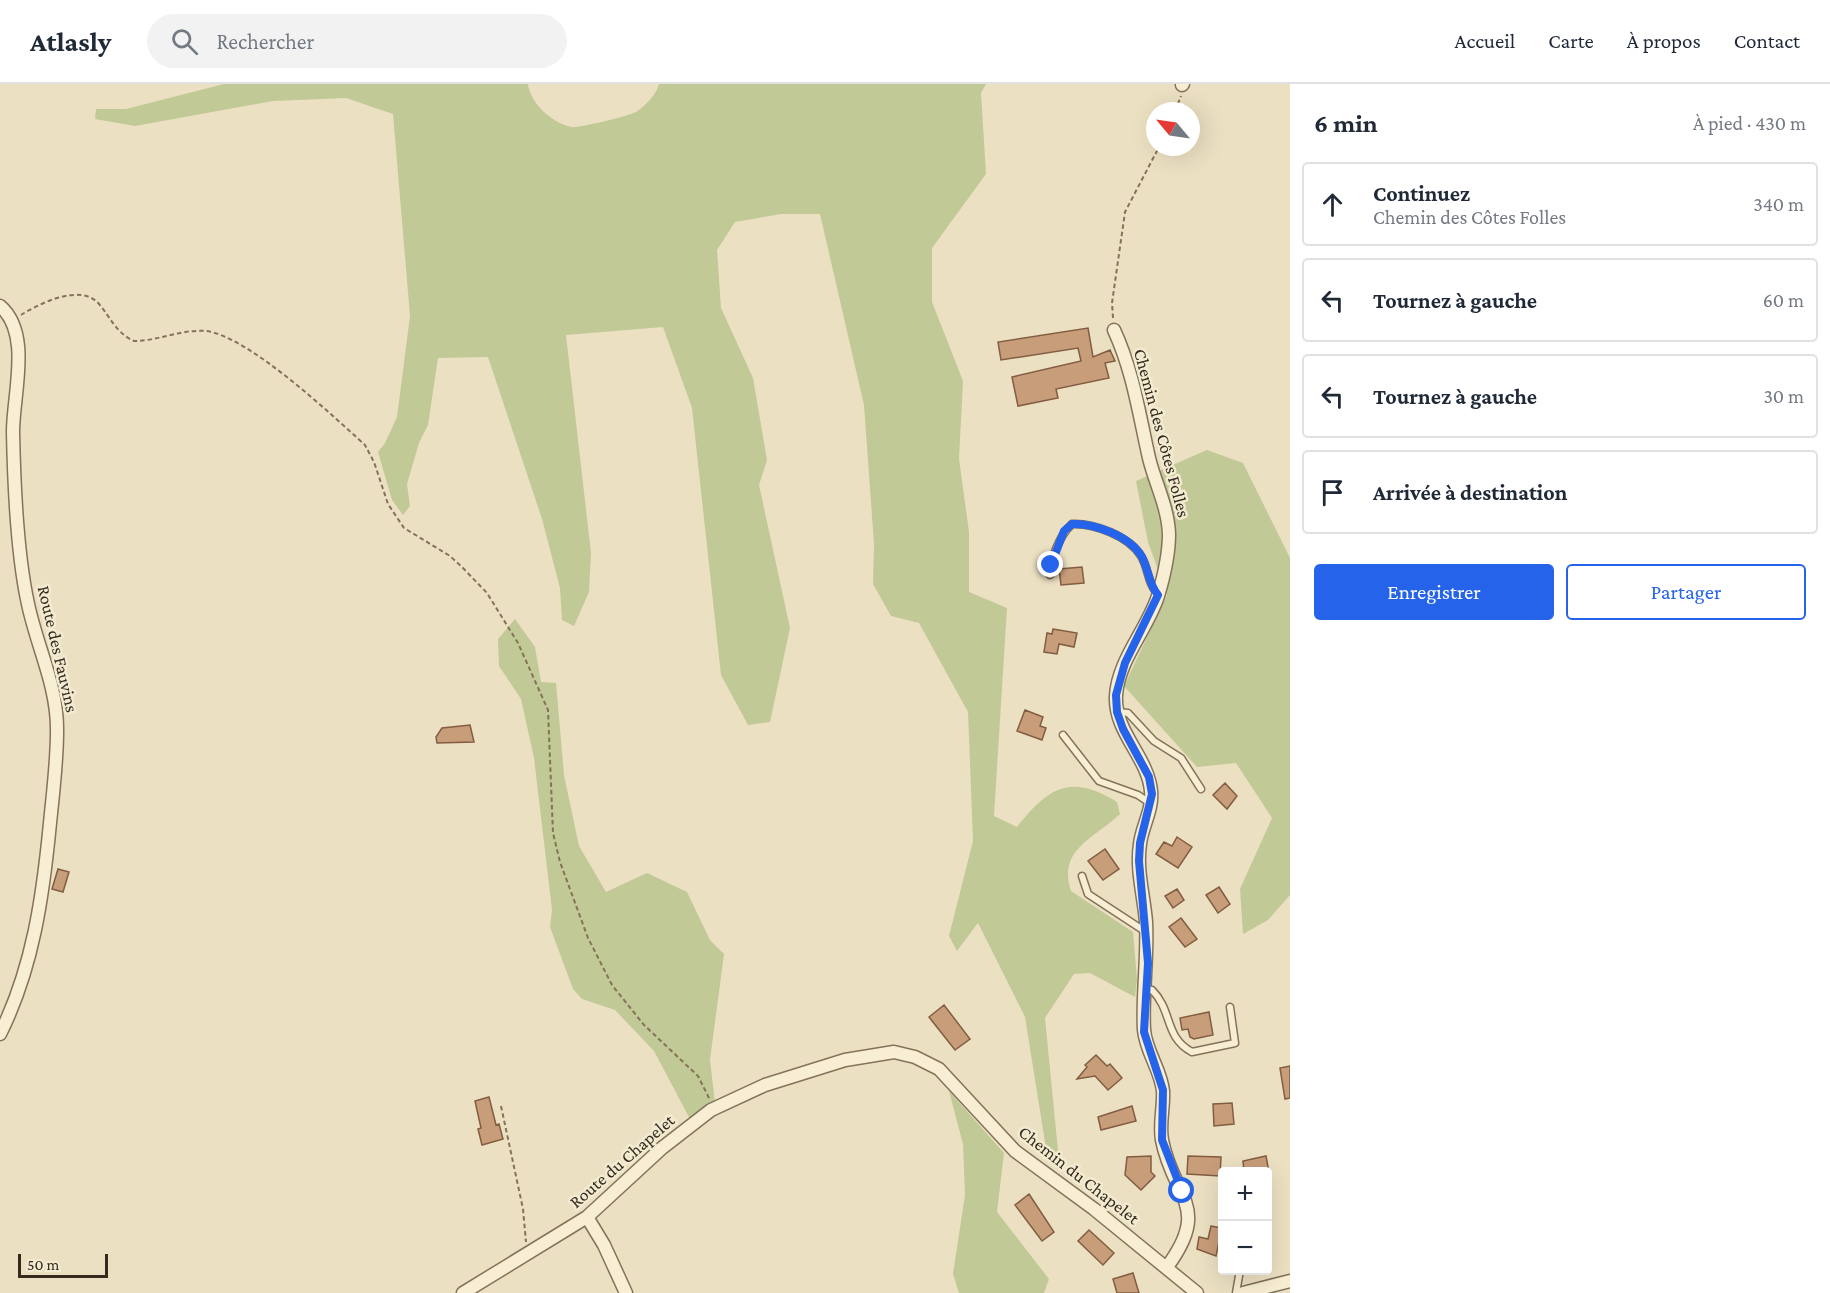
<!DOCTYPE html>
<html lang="fr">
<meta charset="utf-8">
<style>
:root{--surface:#fff;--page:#f2f2f3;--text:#1f2937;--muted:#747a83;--line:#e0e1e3;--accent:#2563eb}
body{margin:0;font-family:"Crimson Pro",serif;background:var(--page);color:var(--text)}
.controls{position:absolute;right:18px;bottom:18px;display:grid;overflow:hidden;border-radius:6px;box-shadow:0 6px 24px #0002}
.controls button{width:54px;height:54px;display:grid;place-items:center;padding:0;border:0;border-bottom:2px solid var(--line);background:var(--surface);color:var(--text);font:30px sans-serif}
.compass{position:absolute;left:1146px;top:18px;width:54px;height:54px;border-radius:50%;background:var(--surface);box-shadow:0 6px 24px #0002;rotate:299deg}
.scale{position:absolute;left:18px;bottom:15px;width:90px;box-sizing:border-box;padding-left:6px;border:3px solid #352a1d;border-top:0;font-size:16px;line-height:21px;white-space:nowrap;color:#352a1d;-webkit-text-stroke:4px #f3ebd1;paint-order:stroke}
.stop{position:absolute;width:18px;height:18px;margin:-14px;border:4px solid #2563eb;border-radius:50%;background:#fff}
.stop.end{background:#2563eb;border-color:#fff;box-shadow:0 2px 6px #0008}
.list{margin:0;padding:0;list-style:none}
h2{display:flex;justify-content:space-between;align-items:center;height:78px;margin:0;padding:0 24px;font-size:26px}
h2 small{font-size:20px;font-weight:400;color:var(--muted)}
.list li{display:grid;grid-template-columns:39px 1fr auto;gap:18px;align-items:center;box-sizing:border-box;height:84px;margin:0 12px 12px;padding:0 12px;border:2px solid var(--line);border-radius:6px}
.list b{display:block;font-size:22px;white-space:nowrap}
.list p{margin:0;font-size:20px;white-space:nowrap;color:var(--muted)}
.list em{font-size:20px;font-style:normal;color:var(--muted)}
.actions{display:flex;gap:12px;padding:18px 24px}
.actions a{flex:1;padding:14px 0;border:2px solid var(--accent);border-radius:6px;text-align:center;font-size:21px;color:var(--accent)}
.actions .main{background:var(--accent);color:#fff}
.icon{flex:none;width:33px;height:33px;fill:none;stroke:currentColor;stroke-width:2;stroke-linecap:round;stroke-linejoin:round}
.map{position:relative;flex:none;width:1290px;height:1209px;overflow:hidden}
header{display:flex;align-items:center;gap:36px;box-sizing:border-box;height:84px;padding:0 30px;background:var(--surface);border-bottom:2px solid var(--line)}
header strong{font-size:28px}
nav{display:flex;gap:33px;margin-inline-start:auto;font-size:21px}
.search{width:420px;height:54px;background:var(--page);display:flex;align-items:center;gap:15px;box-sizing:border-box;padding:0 21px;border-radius:33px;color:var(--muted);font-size:22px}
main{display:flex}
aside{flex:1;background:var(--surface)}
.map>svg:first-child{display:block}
</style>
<header>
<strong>Atlasly</strong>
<div class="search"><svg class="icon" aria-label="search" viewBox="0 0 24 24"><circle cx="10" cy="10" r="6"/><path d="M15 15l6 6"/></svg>Rechercher</div>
<nav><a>Accueil</a><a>Carte</a><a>À propos</a><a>Contact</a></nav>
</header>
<main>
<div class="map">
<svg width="1290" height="1209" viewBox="0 0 1290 1209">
<rect width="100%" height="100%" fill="#ece0c2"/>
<!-- green -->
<path fill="#c1c996" d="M224 0H528C530 19 553 40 572 43 580 44 628 32 636 28 645 22 657 10 659 0H986L981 9 986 90 932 164V218L963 297 959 375 969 448V508L1007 524 994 732 1017 743C1048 704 1070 689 1117 718L1120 730C1095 754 1057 765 1071 807L1133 848 1137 896 1135 913 1090 889 1074 890 1045 934 1060 1087 1048 1077 1025 933 978 839 957 867 949 852 973 757 968 628 919 539 891 532 873 500 874 460 864 321 820 130H781L735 138 717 166 721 224 753 294 767 376 759 401 790 544 770 638 748 641 721 591 692 324 663 243 566 251 591 469 589 508 574 542 562 536 560 504 542 435 488 273 438 274 428 341 419 359 407 400 410 422 403 431 392 416 378 368 385 359 397 333 410 232 393 30 346 14 273 17 135 42 95 35 96 25H126Z
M1207 366 1243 379 1290 474V811L1268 836 1243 850 1240 805 1272 734 1236 679 1197 683 1124 602 1167 511 1148 458 1136 397Z
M515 535 535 563 541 598 556 599 564 691 579 762 606 808 647 789 687 808 710 856 724 870 710 976 715 1019 690 1035 654 967 615 926 582 915 573 905 550 843 552 826 534 674 521 615 499 582 498 555Z
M949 1007 1004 1069 997 1128 1049 1195 1044 1209H959L953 1190 965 1111 963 1060Z"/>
<!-- building -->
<path fill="#c89d79" stroke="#825d41" stroke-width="1.5" d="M1088 244 1093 273 1110 266 1115 277 1105 279 1109 294 1056 305 1058 314 1018 322 1012 293 1081 277 1078 264 1001 276 998 258Z
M1082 483 1084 499 1061 501 1059 485Z
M1053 545 1077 549 1074 563 1059 560 1057 570 1044 568 1047 549 1052 550Z
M1025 626 1043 633 1040 642 1046 644 1042 656 1017 647Z
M470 641 474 658 437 659 436 653 442 644Z
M1225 699 1237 712 1227 725 1213 711Z
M1177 753 1192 763 1178 784 1156 770 1164 758 1172 762Z
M1105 765 1119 785 1103 796 1088 777Z
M58 785 69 788 63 808 52 805Z
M1219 803 1230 820 1218 829 1206 811Z
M1177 805 1184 816 1173 824 1165 812Z
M1181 834 1197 855 1185 863 1169 843Z
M944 921 970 955 955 966 929 933Z
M1209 928 1213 951 1194 955 1190 953 1188 945 1182 946 1180 934Z
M1096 971 1107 982 1110 980 1122 994 1108 1006 1095 992 1077 995 1087 983 1085 981Z
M1290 982V1014L1285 1015 1280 984Z
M489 1013 496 1041 499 1040 503 1055 482 1061 478 1045 481 1044 475 1017Z
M1232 1019 1234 1040 1214 1042 1213 1020Z
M1132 1022 1136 1037 1101 1046 1098 1033Z
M1151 1072V1088L1155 1092 1141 1106 1125 1091 1127 1073Z
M1188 1072 1221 1073 1220 1092 1187 1090Z
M1266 1072 1269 1088H1244L1243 1077Z
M1029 1110 1054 1148 1042 1157 1015 1121Z
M1211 1142 1222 1144 1216 1172 1197 1165 1199 1153 1208 1155Z
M1089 1146 1114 1169 1103 1181 1078 1157Z
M1133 1189 1139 1209H1117L1113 1195Z"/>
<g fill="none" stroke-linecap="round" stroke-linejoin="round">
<!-- service casing -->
<g stroke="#84725a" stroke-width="9">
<path id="service" d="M1050 491C1051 474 1059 452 1072 440 1094 439 1129 452 1141 472 1149 485 1147 499 1158 510
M1118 628 1128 629 1154 657 1181 674 1201 705
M1063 651 1099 697 1138 711 1150 719
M1082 792 1088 810 1146 848
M1146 905 1152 906C1173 927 1164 953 1192 968L1235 959 1230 923
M1236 1209 1240 1186"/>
</g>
<!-- minor casing -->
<g stroke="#84725a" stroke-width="15">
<path id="minor" d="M1182 1 1183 0
M0 222C32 249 13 310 13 348 14 399 17 470 28 520 37 563 58 603 57 648 57 678 53 709 50 739 43 812 33 884 0 950
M1114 246C1133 287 1139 330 1149 374 1155 399 1168 423 1169 450 1169 471 1164 492 1158 512 1147 546 1118 576 1116 612 1114 648 1148 673 1151 707 1153 726 1142 742 1140 760 1136 786 1144 812 1146 838 1148 874 1142 910 1144 946 1146 968 1161 986 1163 1007 1164 1023 1159 1040 1162 1056 1173 1114 1212 1122 1167 1183
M587 1133 604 1161 626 1209
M463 1209 587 1133 662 1064 711 1026 765 1001 845 976 894 968 915 973 939 985 1015 1067 1094 1125 1197 1209
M1243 1209 1290 1197"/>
</g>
<!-- path -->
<path stroke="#84725a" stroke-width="2" stroke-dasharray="4.5 3" stroke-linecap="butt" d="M1175 27 1181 12
M21 231C40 219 81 199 99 220 111 234 116 249 134 257 158 257 181 245 206 247 248 252 332 331 365 361L374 378 388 420 404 444 450 472 461 482 487 509 518 559 548 626 553 749 560 778 588 854 612 901 644 941 698 992 709 1014
M1113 234 1112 219 1125 128 1159 63
M501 1022 523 1125 526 1158"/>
<!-- service -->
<use href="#service" stroke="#f7eed4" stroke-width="6"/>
<!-- minor -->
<use href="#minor" stroke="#f7eed4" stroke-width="12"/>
</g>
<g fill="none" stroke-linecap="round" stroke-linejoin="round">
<!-- route -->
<path stroke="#2563eb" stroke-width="8" d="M1051 481 1064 447 1072 440C1094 439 1130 452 1142 473 1149 486 1148 499 1158 511L1125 579 1116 611 1117 628 1123 645 1149 693 1152 710 1140 759 1139 777 1148 879 1144 948 1163 1006 1162 1056 1182 1107"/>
</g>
<g text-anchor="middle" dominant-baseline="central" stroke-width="5" stroke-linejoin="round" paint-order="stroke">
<!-- street labels -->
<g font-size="18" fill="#352a1d" stroke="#f3ebd1">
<text transform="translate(1162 349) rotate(75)">Chemin des Côtes Folles</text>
<text transform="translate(58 565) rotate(77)">Route des Fauvins</text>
<text transform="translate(622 1077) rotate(-41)">Route du Chapelet</text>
<text transform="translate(1079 1091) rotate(38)">Chemin du Chapelet</text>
</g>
</g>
</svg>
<div class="controls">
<button>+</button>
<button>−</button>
</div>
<svg class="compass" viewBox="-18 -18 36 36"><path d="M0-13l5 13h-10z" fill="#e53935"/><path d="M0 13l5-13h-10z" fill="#747a83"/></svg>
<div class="scale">50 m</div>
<div class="stop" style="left:1182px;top:1107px"></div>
<div class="stop end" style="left:1051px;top:481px"></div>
</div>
<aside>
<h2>6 min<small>À pied · 430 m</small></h2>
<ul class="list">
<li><svg class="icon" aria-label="ahead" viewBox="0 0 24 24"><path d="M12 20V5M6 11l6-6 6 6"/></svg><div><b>Continuez</b><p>Chemin des Côtes Folles</p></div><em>340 m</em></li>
<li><svg class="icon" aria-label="left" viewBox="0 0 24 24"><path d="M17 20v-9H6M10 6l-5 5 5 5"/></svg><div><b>Tournez à gauche</b></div><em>60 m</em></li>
<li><svg class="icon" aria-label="left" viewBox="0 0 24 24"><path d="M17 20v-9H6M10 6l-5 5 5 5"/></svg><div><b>Tournez à gauche</b></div><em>30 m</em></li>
<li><svg class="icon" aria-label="arrive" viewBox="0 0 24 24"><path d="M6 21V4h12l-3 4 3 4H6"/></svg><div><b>Arrivée à destination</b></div></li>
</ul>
<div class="actions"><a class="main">Enregistrer</a><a>Partager</a></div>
</aside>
</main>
